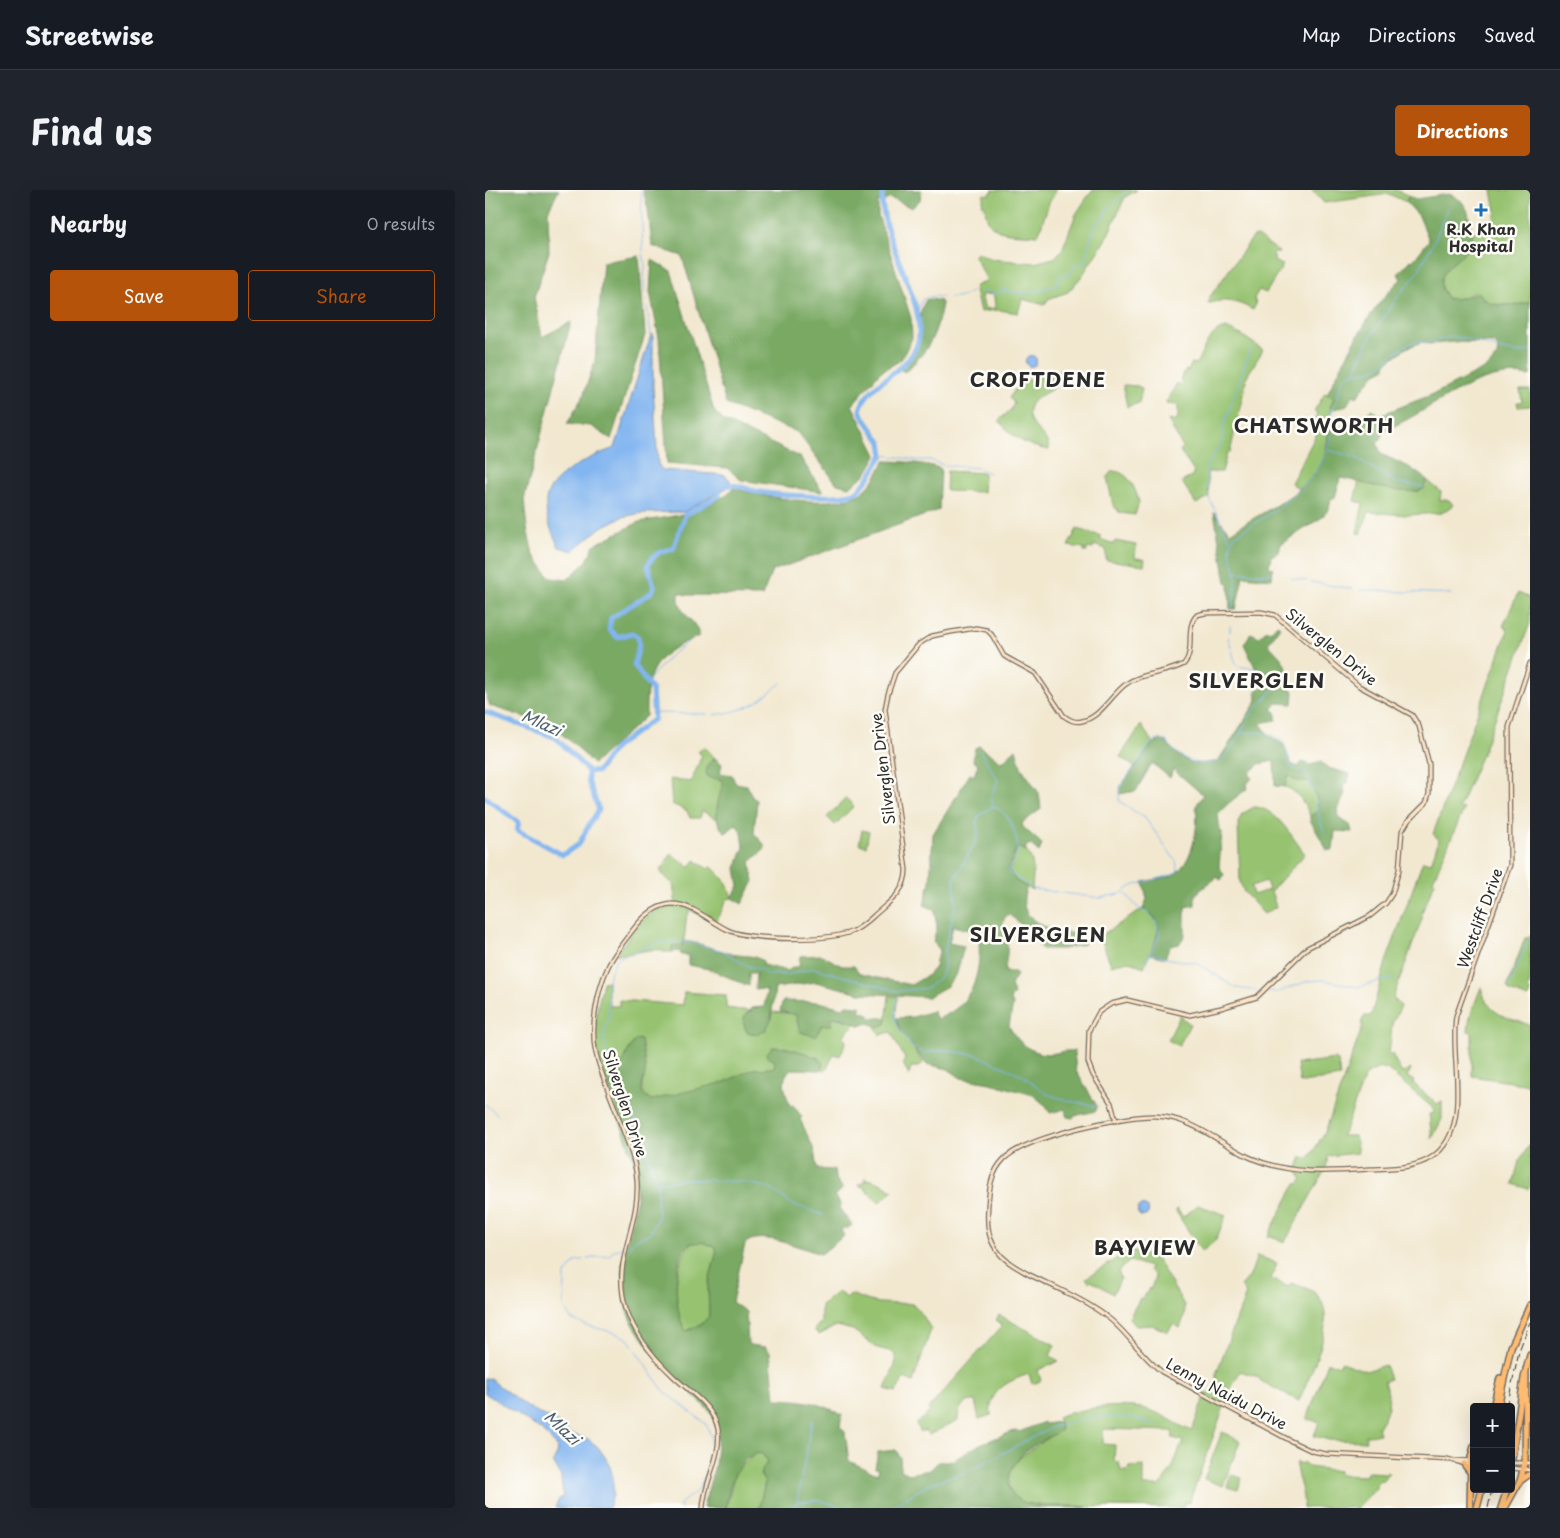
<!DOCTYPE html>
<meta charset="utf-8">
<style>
:root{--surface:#171b24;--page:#20242c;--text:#f1f3f6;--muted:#9ea1a6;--line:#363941;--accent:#b45309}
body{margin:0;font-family:"Playpen Sans",sans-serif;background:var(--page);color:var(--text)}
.controls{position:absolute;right:15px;bottom:15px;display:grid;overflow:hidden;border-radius:5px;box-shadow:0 5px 20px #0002}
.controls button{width:45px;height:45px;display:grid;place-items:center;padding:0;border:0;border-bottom:1px solid var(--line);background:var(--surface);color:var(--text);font:25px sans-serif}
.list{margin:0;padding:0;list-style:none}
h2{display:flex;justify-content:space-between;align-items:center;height:65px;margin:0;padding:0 20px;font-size:21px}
h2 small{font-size:16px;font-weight:400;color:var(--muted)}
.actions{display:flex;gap:10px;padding:15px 20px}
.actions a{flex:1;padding:11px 0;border:1px solid var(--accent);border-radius:5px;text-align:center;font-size:18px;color:var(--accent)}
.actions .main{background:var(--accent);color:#fff}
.map{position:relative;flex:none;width:1045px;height:1318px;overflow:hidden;border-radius:5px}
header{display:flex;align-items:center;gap:30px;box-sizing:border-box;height:70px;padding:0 25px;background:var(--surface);border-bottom:1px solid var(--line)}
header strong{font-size:24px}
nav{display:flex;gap:28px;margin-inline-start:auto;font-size:18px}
.intro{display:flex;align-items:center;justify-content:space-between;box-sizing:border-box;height:120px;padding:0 30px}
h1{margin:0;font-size:35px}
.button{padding:12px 22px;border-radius:5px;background:var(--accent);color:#fff;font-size:18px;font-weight:700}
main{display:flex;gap:30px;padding:0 30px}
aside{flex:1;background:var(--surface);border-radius:5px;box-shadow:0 5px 20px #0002}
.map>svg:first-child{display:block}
</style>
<header>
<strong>Streetwise</strong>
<nav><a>Map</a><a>Directions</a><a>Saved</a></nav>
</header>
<div class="intro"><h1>Find us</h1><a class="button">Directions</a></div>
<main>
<aside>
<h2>Nearby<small>0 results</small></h2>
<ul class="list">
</ul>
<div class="actions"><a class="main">Save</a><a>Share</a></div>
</aside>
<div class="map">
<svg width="1045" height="1318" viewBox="0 0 1045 1318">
<rect width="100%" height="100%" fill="#fdfcf7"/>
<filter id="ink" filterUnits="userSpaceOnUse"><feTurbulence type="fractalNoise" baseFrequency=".02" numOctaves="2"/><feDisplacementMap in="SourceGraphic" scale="10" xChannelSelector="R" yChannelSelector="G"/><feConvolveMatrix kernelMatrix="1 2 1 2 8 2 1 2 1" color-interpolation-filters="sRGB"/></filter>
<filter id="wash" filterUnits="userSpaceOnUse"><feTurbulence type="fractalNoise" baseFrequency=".0096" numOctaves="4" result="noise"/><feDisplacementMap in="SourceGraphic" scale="20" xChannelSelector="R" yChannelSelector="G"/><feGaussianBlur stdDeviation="1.12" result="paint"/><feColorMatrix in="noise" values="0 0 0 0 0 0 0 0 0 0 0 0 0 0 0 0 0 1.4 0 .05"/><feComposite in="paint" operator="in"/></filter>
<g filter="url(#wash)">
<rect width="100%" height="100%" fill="#f2e8d0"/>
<!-- green -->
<path fill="#97c371" stroke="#61774e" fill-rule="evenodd" d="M508 0H572L564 13 554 43 551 45C525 42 501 48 500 16L497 15 499 4 504 5Z
M607 0H652L640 7 622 47 597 86 583 102 563 109 560 115 537 109 533 123 514 120 495 122 489 97 502 90 489 66 491 62 507 69 549 73 569 68 577 60 591 24ZM506 104 509 106 510 118 500 119 496 105Z
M827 0H911L924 6 921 12 904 4 839 13Z
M1007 0H1045V112L1033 115 1007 114 989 102 979 108 963 109 956 98C953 81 970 73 980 62 984 56 985 49 987 42L1006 38 1011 22Z
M772 46 793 61 794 63H788L790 72 798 75 781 103 774 100 769 108 771 114 768 120C752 111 740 108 722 114L725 110 724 108 768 47Z
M741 138 758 146 778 160 762 186 745 263H742L737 282H722L724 307 711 314 697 292 707 286 709 282 695 261 698 258 683 230 689 231 693 228V215L681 214V212L692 193 695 195 697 192 695 190 701 180 703 181 707 173 711 174C718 162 723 141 741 138Z
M576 179C577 207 547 200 544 220 541 237 564 243 564 260 542 256 527 248 514 230L526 220 529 213 524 208 537 190H543Z
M638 195 653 196 657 199 654 213 642 217Z
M1035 200H1045V216L1033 217 1032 212H1037Z
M840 203 849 208C837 240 853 272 814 299L806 293 833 241 831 221H829Z
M462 281 499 283 498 302 461 301Z
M627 281C643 281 650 297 654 312L650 325 635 323 628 315 622 287Z
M941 289 956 302 955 310H964L968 315 957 323 922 325 884 322 875 344 872 343 878 313 869 311 874 291 927 301H935L942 294Z
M592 339 616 346 615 349 629 354 630 351 651 355 650 368 660 369 659 375 621 370V359L609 355 608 359 602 358V362H599V358L583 356Z
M1033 403 1045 408V433L998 562 974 618 979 619 948 690 950 692 936 725 938 726 934 737 908 808 916 816 907 834 904 865 907 864 916 882 920 883 925 878 926 879 922 887 929 891 928 893 952 914 957 911V929L947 949 944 924H948L949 919 902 879C893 877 887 881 880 886L860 940 856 946H870L873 963 843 966 841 978 800 1052 783 1046 811 993 814 994 817 989 812 980 817 967 824 968 840 942 878 835 876 834 879 826H886L901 772 938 671 946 673 954 650 948 644 1023 440 1018 436Z
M656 535 668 553 651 578 635 567Z
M219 556 230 568C224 570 220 579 222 586L237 590 238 592 232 621 234 630 217 621 215 628H205L202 621 187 614 185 589 206 592 217 565 213 562Z
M805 586 812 591H824L832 609 833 622 825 626C821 615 812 600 800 597L802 587Z
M361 608 369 616 350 635 342 627Z
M769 617C791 617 808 649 820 664L786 701 791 717 779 724 759 702 755 692 753 633 757 624ZM781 691 784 700 768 705 766 696Z
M377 640 384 642 381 656 374 654Z
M532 657C552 661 548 684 547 700L531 691 524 682Z
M186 664 205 677 210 670 223 679 226 676 242 693 247 708 242 709 231 733 205 720 201 730 199 755 187 756V762H178L177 760C162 758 147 765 131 764 150 740 159 719 191 715L188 694 175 682Z
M658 719C686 732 667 758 659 777L643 771 626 775 615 746Z
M1045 745V791L1043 798 1045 801 1043 808 1025 801 1022 797 1040 748H1043Z
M123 791 124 816H134V810L198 815 199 802 241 805V818L266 821 261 824C258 831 258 835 262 842 279 846 284 838 287 822L311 824 314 840 333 842 337 835 349 827 371 833 359 845 361 853 355 866 349 864 341 880H336L338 876 334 868 300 857 285 868 290 871 289 878 268 879 240 892 167 911C155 904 155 894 160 882L143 861 141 869 132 881 133 890 122 894C107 852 108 835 118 792Z
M996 797C1003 825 1020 827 1045 835V895L987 886V842L983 841 985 826Z
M404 806 413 807 410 827 412 833 438 873 434 877H426L424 886 418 873 420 869 406 842 395 845 389 835 392 836 401 834Z
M695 826 705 834 694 856 683 850Z
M850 869 853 871 855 887 815 893 812 874Z
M1045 954V995L1043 999 1028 994 1034 971Z
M379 988 398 994 408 1000 394 1013 378 997 373 995 381 991Z
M713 1015 741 1025 731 1050 717 1062 690 1020 692 1019 698 1027Z
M217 1052 230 1057 232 1061 223 1095 224 1126 216 1135 201 1141C185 1121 189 1071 206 1053Z
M645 1060 671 1067 699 1115 700 1124 695 1138 688 1134 683 1142 667 1135 651 1136 644 1128 655 1108 658 1109 664 1098 666 1099 670 1086 664 1080 665 1077 645 1071 633 1081 636 1088 628 1104 606 1090 604 1092 601 1088Z
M772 1066 792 1073 786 1089 804 1097 806 1093C814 1096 828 1099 833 1106 854 1131 824 1185 814 1211L776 1191 773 1187 755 1181 744 1203 704 1313 700 1312 698 1318 556 1316 538 1312 528 1307C508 1269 560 1257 576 1237L572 1227C594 1218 638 1213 661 1219 677 1223 692 1235 707 1241L721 1202 725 1203 731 1191V1184L761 1104 756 1096 765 1086ZM618 1239 687 1241 688 1248 698 1251 687 1278 675 1296H658V1276L644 1277V1281H636L634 1272 629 1271 630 1255 618 1254Z
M353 1102 362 1108 365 1104C375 1107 386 1113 396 1113 432 1116 425 1104 446 1139L428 1192 419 1188 411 1202 400 1199 411 1172 409 1162 392 1158 368 1140 351 1136 334 1145 329 1140 336 1132V1115Z
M514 1125 570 1155 565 1166 574 1171 553 1180 556 1191 547 1194 544 1184C523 1191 503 1200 506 1225L494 1229 490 1211C479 1210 472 1219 473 1230L444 1245 439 1240 436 1242 431 1234 445 1222 443 1219 517 1136 511 1130Z
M843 1172 854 1176 856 1172 881 1181 900 1175 905 1189 899 1192C907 1210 904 1221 893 1237L895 1244 881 1245V1251L844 1250 829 1246 834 1232 822 1229Z
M1045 1186V1270L1042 1268Z
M737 1242 755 1251 738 1296 719 1289Z
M271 1263H276L283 1271 275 1285 280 1292 274 1318H241L250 1282Z
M812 1272 816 1274 818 1272 824 1277 854 1281V1285L881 1286 882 1282 904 1283 898 1291 895 1290 890 1295 892 1297 872 1318H818C821 1302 808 1281 812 1272Z
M746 1285 757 1288 753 1300 742 1297Z"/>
<!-- forest -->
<path fill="#79a963" stroke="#526a47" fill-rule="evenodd" d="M0 0H74L63 21 64 62 49 107 57 147 86 132 39 310 42 338 48 364 65 388 82 390 102 371 109 355 154 332 206 323 240 306 248 298C278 307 340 318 370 306 384 301 394 283 399 271 415 271 443 273 456 279L454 320 287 381 277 406 202 405 194 403C192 426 211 427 214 446 170 464 160 480 161 526L108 574 90 555 65 535 5 516 0 502Z
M158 0H436L435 10 427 18 405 8 398 12 393 11V25L426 128 427 148 416 170 395 182 367 215 392 265 381 284 364 297 352 294 312 242 241 214 197 66 167 56 163 19Z
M964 4C975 9 981 13 984 26 985 35 988 44 985 53 978 70 953 76 956 98L963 109 979 108 994 102C997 106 1000 112 1005 113 1012 117 1038 115 1045 112V186C993 175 944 223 898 241L896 249 892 252 896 264 924 277 941 289 939 299C919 308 876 291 855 288L850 308H846L844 319 836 328 796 354 794 362 786 366 784 377 788 378 787 389 758 386 751 419H745L744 393 741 392 729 322 745 343C783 316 845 298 844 240L865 236 887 219 895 225 951 203 1003 177 1012 166 1013 157 1008 153 970 152 945 154 937 152 921 158 900 174 901 178 888 185 872 207 868 205 862 215 849 219 845 217 849 208 842 204C863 164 883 120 916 89L913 84 926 70 928 71 944 50 934 26 921 12 924 6 931 9Z
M154 66 160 145 126 249 106 236 82 234 98 206 110 171 118 72Z
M167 70 186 81 229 221 239 231 315 267 338 302 256 290 242 278 182 273 174 148 165 102Z
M446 109 455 111 457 114C451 146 444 160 420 182L416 180C421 172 432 162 434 153 440 133 429 131 441 110Z
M792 434 795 437 783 454 797 469 807 489 804 496 809 502 808 514 792 513 787 520 791 522V530L775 533 784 545 799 555 806 574 813 577 817 572 826 575 835 571 843 578 865 584 863 592 858 596 860 603 853 620 854 628 865 635 867 642 850 641 848 660H842L825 630V626L833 622 832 609 824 591H812L805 586 802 587 800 597 790 596 789 571 774 574 764 583 767 588 762 594 763 598C752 607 742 613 733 624L735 641 737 642 734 677 739 685 736 690 731 687 710 705V715L700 717V745L695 754 685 756 680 768 665 764C672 747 682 730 658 719L662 709 658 692C668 689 681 689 689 684 708 673 714 636 711 616L718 605 688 579 685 588 667 573 651 601 634 604 635 597 668 553 679 550C696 571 706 577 733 571L772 511 771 500 786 494 783 489 776 490 759 454 766 443 774 447 780 441 787 440Z
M494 556 517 572 531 559 536 577 554 603 556 619 537 633 538 637 557 654 554 662 546 655H541V661L532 657 523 679 531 691 542 697C527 732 568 742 594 744L599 754 579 759H557L541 739 525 725H522C514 735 519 739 522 750 524 756 520 775 520 782H530L532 785 526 795 529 804 525 809 528 814 524 836C532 852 546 864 565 864 573 863 580 860 589 861L591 881 612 916 611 921 589 926 588 928 582 927 580 919 565 923 560 915 548 905 505 893 476 888 463 879 441 874 416 841 411 828 428 827 448 821 452 829C490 816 498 777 493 742L468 736 464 753 479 756 472 783 462 796 443 807 375 803 331 792 290 798 286 830 280 841 273 844 262 842 258 832 261 824 266 821V818L279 817 282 800 270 799 271 783H264V796L224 779 203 775V765H196L195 761 187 762V756L198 755V751C217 752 233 762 252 765 261 766 269 765 278 771V775L303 781 307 777H314L315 766 337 765 357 776H369L375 784 426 795 443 785 451 776 450 773 455 760 448 752 452 737 449 719 439 715 445 692 448 644 485 584 489 586 493 574 488 571 490 558Z
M230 568 237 574 235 583 247 585 250 593 262 595 267 607 272 610 269 643 279 654 280 659 265 672 269 691 257 714 247 708 254 696 251 678 259 657 257 643 251 634 241 643C224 631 235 606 238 592L236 589 225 588 221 583 223 574Z
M298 811 334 812 358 818 362 815 375 816V821L384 824 385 828H402L401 834 394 837 383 833 375 836C367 830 358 829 349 827L345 829 347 835H337L331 846 315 842 311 825 295 821Z
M152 849 156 850C157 859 161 873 160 883 158 895 151 902 167 910L240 892 268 879 289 878 290 871 283 867 282 863 287 857C298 856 332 864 338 873L336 880 306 879C294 889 301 903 305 916L308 915 317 927 315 929 329 960 332 979 349 980 350 988 358 998 349 1006 357 1015 354 1018 367 1035 362 1039 360 1037 356 1040 359 1046 336 1064C318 1059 273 1039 260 1054L247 1112 261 1122 263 1153 265 1155 281 1157 285 1162 290 1207 292 1209C316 1210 336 1212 357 1225L355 1237 360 1242 364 1271 392 1284 394 1279 390 1278 393 1262 411 1260 415 1267 416 1280 424 1284 445 1280 453 1272 469 1270 495 1254 532 1240 534 1242 559 1232 560 1234 574 1232 576 1240C564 1248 550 1253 539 1263 517 1284 517 1311 551 1315 568 1318 586 1313 602 1318H274L280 1293 275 1283 283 1271 276 1263C252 1266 243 1297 241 1318H218L230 1275 233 1244 227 1224 166 1161 148 1134 140 1114 137 1074 152 1008 150 974 122 894 133 890 132 881C141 871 142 857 152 849ZM217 1052 230 1057 232 1061 223 1095 224 1126 216 1135 201 1141C189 1125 186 1065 205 1054 208 1052 214 1053 217 1052Z"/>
<!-- water -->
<path fill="#83b6f0" stroke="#57708e" d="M168 144V197L173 274 177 280 240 285 245 290V296L199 322 157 323 137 327 115 338 88 361 74 357C67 343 60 327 61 311 63 286 108 265 130 258L166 145Z
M540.5 171a5.5 5.5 0 1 1 11 0a5.5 5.5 0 1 1-11 0Z
M652.5 1021a5.5 5.5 0 1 1 11 0a5.5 5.5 0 1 1-11 0Z
M0 1188 5 1189 42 1217 73 1233 86 1244 103 1249 113 1257 124 1273 128 1288V1305L124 1318H70L74 1309 78 1307 76 1286 68 1272 73 1262 71 1255 56 1240 0 1203Z"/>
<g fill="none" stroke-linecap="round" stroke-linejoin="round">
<!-- stream -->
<path stroke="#83b6f0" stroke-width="1" d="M156 0 158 61
M158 64 160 73 159 96 166 145
M496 102 505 101 509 105 518 100C534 106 555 101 571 95L574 86 584 84 591 75 599 73 609 36 618 27 621 20 643 0
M465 107H477L486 102
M432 129 433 119 438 109 448 106 457 107
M869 182 886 146 914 105 931 85 949 52 962 19
M844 236C844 223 850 218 853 207 856 198 853 190 864 185 872 181 882 183 890 179 901 173 909 163 920 156 930 150 935 152 945 152 953 152 960 147 968 147 988 146 1029 171 1045 160
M844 260 872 268 909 292 939 297
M398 265 432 270H445L458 275 493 278 504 283
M722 299V276L738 250V238L766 158
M722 304 745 350
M750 382 787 384
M806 388 822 391
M826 392 867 399
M875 400 966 404
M747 419C748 409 752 398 751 388 750 373 739 360 750 346 787 321 841 294 845 245
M745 442V436
M161 493 184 467 204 451
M170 523 222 524
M229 525C263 520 269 515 296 493
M755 543C768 540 794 542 800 556 803 562 802 570 805 576L821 583 829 602
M495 561 513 590 506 607 508 616
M831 609 833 624 839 642
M640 703 654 719 663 722 672 733 674 746 660 774
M665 763 685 769 712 773 751 798 772 801
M1024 795 1045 747
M781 803 787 801 791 803 823 791 839 790 874 797 898 790 909 789
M412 808 410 825 412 836 428 858 439 863 458 860 492 865 537 885 562 904 584 911 611 916
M0 914 13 925
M172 993 201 989 259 992 285 998 307 1014 338 1025
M143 1057 150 1050 165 1043 173 1027 172 993 144 911 133 894 118 847 124 826 123 789 131 769 174 752H206L239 761 260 775 276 780 283 785 305 784 329 778 412 801 442 798 453 789 459 780 460 760 471 712 469 690 491 652 493 644 491 631 494 626 508 616C526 623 536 650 531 668 530 671 526 675 524 678V683L549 699 615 708 635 704 647 696 686 685 693 681 691 671 660 628 634 611 635 597 662 559 667 553 675 549 680 550C693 568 719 584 740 566 751 555 758 536 767 523 774 512 786 506 793 494L791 488C781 486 776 482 768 478 762 476 757 479 751 475L743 447
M139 1058 129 1060 125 1065 91 1071 80 1084 79 1117 86 1129 100 1135 131 1143 143 1149 178 1200 221 1234 226 1246V1258
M312 1312 327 1230
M196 1318 195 1314C200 1309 210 1304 214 1298 220 1288 222 1276 224 1265
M307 1318 312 1312 335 1310 358 1318
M404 1318 446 1293 482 1282 567 1237 606 1227H644L674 1236"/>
<!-- river -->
<path stroke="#83b6f0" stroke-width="5" d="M234 304V298C246 290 261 300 274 302 292 305 358 310 371 302 384 292 389 277 398 265L396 252 377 225 375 220C383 191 422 183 432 155 446 115 390 44 398 0
M0 522 71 548 103 581V591L114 620 105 633 94 654 78 665 32 640 34 633 0 607
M103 581 112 582 130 558 169 529 167 500 149 475 154 455 153 447 147 443 132 447 124 439 126 428 167 402 169 396 163 376C167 365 176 360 188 359L200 325 234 306"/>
</g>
</g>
<g filter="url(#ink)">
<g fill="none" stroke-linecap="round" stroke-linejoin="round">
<!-- secondary casing -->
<g stroke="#716d65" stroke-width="5.5">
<path id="secondary" d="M962 1269 989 1276
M989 1271 841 1264 827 1261 806 1251 677 1182C657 1167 645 1146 626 1130 603 1111 571 1098 543 1084 531 1077 519 1071 511 1059 502 1046 502 1031 503 1016 504 999 506 982 519 969 541 947 638 925 670 926 706 927 733 952 764 967 803 985 844 982 885 979 905 978 929 979 947 967 989 938 964 870 971 826L1025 675 1024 537 1045 473
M1033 1273H1045
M1026 1278 1045 1280
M218 1318C219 1291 237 1267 233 1239 229 1216 202 1200 187 1185 168 1167 149 1143 141 1118 126 1071 155 1037 152 991 151 971 142 951 135 932 127 908 115 884 110 859 106 835 112 802 122 779 128 764 141 749 151 736 160 725 172 715 187 714 207 714 226 732 243 740 268 751 340 751 366 742 377 738 385 729 393 722 407 710 421 700 421 680L400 519 403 504 410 483 434 454 447 446 466 442 491 438 502 440 507 445 519 466 550 483 579 526C585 530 590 533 597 531 616 527 626 505 641 494 658 482 681 484 699 474 711 460 699 438 712 425L720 423 776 422 790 425 874 496 927 525 934 536 944 574V604L941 613 923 631 917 641 914 680 907 704 901 713 885 726 822 758 772 807 736 818 705 825 642 810 626 814 614 822 604 840 603 872 608 885 626 913 631 931"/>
</g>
<!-- highway casing -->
<g stroke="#716d65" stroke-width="8">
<path id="highway" d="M1008 1217 1015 1188
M1013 1217 1026 1157 1045 1115
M979 1274 985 1282
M1026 1275 1039 1188 1045 1165
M1035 1291 1045 1284
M985 1318 986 1267 989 1256
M992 1318 997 1299
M1016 1318 1022 1299
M1020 1318 1035 1291 1040 1273 1041 1179"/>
</g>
<!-- secondary -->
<use href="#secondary" stroke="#ffe4c6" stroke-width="3"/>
<!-- highway -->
<use href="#highway" stroke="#ffbb71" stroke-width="5"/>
<!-- rail -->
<path stroke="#2b2b2b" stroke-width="1" stroke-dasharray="8 4" stroke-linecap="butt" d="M1022 1217 1034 1161 1045 1132
M1003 1318 1007 1299"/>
<!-- secondary-bridge casing -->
<g stroke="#716d65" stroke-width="5.5" stroke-linecap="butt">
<path id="secondary-bridge" d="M1026 1273H1033"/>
</g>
<!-- secondary-bridge -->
<use href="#secondary-bridge" stroke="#ffe4c6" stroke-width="3"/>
</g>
</g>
<!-- markers -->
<path fill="#1f6fb2" stroke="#fdfcf7" stroke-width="2" d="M993.5 12.5h5v5h5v5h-5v5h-5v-5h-5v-5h5z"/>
<g text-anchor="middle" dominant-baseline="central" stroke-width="5" stroke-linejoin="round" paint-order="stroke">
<!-- poi labels -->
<g font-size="15" font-weight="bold" fill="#2b2b2b" stroke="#fdfcf7">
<text x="996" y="38">R.K Khan<tspan x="996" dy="17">Hospital</tspan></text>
</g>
<!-- street labels -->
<g font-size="15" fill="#2b2b2b" stroke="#fdfcf7">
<text transform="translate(847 456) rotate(39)">Silverglen Drive</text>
<text transform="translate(397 579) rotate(-97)">Silverglen Drive</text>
<text transform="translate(994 728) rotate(-70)">Westcliff Drive</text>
<text transform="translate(141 913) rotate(72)">Silverglen Drive</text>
<text transform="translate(742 1203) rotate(28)">Lenny Naidu Drive</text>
</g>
<!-- water labels -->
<g font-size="16" font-style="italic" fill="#4a5c70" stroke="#fdfcf7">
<text transform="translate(57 532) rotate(24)">Mlazi</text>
<text transform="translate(78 1237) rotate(43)">Mlazi</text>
</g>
<!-- district labels -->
<g font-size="20" font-weight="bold" letter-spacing="1" fill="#2b2b2b" stroke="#fdfcf7">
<text x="553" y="189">CROFTDENE</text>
<text x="829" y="235">CHATSWORTH</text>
<text x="772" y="490">SILVERGLEN</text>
<text x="553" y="744">SILVERGLEN</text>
<text x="660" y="1057">BAYVIEW</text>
</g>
</g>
</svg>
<div class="controls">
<button>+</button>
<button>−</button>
</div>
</div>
</main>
